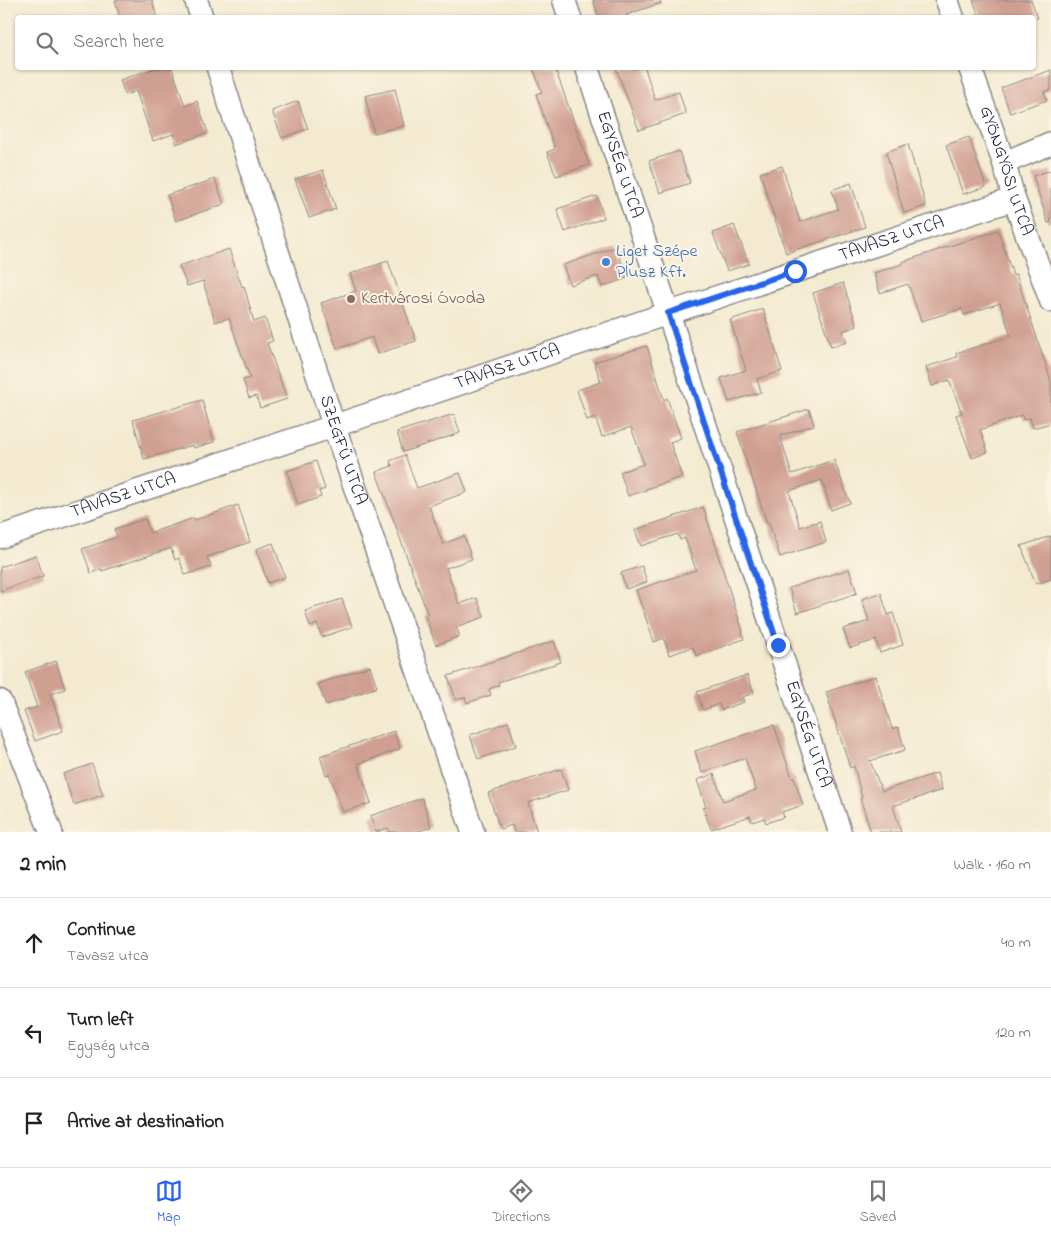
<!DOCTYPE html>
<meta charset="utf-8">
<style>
:root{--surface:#fff;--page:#f6f6f6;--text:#222;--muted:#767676;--line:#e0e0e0;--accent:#2563eb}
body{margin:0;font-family:"Indie Flower",sans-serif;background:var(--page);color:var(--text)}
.stop{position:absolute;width:15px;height:15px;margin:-11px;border:4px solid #2563eb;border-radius:50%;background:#fff}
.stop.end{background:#2563eb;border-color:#fff;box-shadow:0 1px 5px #0008}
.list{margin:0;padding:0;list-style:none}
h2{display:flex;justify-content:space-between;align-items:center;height:65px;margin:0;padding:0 20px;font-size:21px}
h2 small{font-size:16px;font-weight:400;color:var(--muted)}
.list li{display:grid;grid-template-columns:32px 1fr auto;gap:15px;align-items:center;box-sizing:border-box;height:90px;padding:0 20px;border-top:1px solid var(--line)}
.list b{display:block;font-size:19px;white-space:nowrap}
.list p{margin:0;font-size:16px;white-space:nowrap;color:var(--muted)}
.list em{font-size:16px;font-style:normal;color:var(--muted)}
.icon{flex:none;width:28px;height:28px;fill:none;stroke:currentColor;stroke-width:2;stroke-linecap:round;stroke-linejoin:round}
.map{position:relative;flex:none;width:1051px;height:832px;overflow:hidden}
.search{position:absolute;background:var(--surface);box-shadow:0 1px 4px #0004;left:15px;right:15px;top:15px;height:55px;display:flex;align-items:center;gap:12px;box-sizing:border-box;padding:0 18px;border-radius:5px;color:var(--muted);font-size:19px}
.sheet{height:335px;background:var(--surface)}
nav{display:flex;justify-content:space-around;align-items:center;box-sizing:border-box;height:70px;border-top:1px solid var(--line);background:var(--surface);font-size:14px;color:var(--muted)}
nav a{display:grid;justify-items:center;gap:2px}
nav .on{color:var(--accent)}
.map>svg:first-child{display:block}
</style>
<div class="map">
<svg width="1051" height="832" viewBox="0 0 1051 832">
<rect width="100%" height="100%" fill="#fcf5e5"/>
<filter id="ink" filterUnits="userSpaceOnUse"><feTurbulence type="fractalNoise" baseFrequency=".02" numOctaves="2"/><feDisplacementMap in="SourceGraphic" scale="10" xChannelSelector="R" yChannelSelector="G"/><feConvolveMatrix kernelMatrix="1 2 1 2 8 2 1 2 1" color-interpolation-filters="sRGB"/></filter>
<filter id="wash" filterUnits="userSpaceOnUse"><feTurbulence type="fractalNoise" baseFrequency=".0096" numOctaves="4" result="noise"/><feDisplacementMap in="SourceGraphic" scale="20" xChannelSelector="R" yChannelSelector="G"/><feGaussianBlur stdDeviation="1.12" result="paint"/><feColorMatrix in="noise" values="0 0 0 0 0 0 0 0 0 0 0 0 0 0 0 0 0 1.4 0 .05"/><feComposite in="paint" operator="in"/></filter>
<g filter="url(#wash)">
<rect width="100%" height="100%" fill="#f3ead0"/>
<g id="blocks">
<!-- building -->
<path fill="#cf9f91" d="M115 0H152L157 18H120Z
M593 0H660L661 3 626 15 627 18H599Z
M973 0H1031L1038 18H980Z
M155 68H172L185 106 197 101 208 133 176 144 173 134 153 141 136 91 125 95 120 80Z
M533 68H555L589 165 556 176 547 152 555 149 536 94 542 92Z
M616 68H645L655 100 679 92 686 114 639 130Z
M1051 70V90L1044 92 1047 100 1010 113 1001 88Z
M395 89 404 126 374 133 365 96Z
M298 101 308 129 282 138 272 111Z
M969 137 986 187 963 194 946 145Z
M908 144 926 206 904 213 886 152Z
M679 151 690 183 660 193 649 161Z
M782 166 800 222 838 209 832 190 851 183 865 227 786 253 760 173Z
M323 170 336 209 309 218 295 179Z
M1051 170V222L1048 223 1033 176Z
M215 179 224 204 176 221 167 195Z
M597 196 604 218 565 232 557 209Z
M734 225 749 264 727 271 713 233Z
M998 230 1013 275 1016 274 1051 381V423L1033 428 1030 418 1024 420 1022 415 980 430 988 452 972 458 956 415 962 413 949 380 932 386 926 367 957 357 956 353 1011 336 1000 303 964 315 962 309 921 321 908 284 880 293 874 273 903 264 902 262Z
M616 247 627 278 602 287 598 276 570 285 563 265Z
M229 249 242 287 244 286 254 322 265 318 273 341 267 343 287 399 260 408 256 396 249 398 243 380 250 378 229 318 215 322 203 281 187 286 179 266Z
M388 261 416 341 377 354 372 337 337 349 321 303 356 291 350 274Z
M843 283 857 326 843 331 847 342 831 347 813 293Z
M763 309 782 371 757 379 761 392 729 402 721 378 746 370 730 320Z
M647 346 664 400 667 398 681 438 670 442 682 477 646 489V490L628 496 620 472 644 464 631 427 602 437 595 417 587 420 577 390 601 382 594 362Z
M202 400 214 442 194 448 193 445 144 459 133 420Z
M809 409 814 425 780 436 792 474 834 460 850 503 831 510 822 480 789 491 800 527 820 521 826 542 780 557 769 523H767L737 432Z
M454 414 460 433 403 452 397 432Z
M405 455 417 488 460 473 467 492 429 506 443 544 464 536 472 559 446 568 459 604 477 598 484 617 456 627 460 636 436 645 425 616 428 615 376 472 392 466 390 461Z
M316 461 325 489 319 491 321 497 298 505 287 471Z
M238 505 250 542 207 557 211 567 185 575 179 558 175 560 171 548 102 571V569L91 573 82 549 117 537 114 529 145 519 150 533 194 518 195 520Z
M703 507 719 555H718L743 632 742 633 744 639 696 656 693 647 669 655 664 638 654 642 636 590 696 570 685 538 680 540 678 534 641 546 635 530Z
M1051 536V579L1036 584 1021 546Z
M273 543 285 577 268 583 256 549Z
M36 555 43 576 0 591V567Z
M642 566 647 582 626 589 621 573Z
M849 569 857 593 797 613 789 588Z
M881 593 888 615 893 613 903 645 880 653 876 640 850 648 843 629 869 621 862 599Z
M342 599 352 627 322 637 317 624 310 627 305 611Z
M554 641 561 662 498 682 499 685 489 689 491 695 467 703 465 697 456 700 448 676Z
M56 661 65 689 50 694 63 731 35 741 24 711 37 707 25 672Z
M370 666 377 687 326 705 318 684Z
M747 675 754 693 742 697 744 702 721 710 719 704 703 710 697 692Z
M876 676 892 729 898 727 905 750 870 761 882 791 937 773 942 790 893 806 901 832H871L860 798H862L854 766 850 768 826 692Z
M508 722 516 746 478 759 470 735Z
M774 725 792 778H794L803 805 782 812 784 817 766 823 764 818 752 822 750 816 711 829 703 808 706 807 697 780 714 774 723 801 756 790 745 758 702 773 695 751Z
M394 731 400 749 358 764 371 803 343 812 329 774 326 775 320 756Z
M92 764 103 795 74 805 63 774Z
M561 769 568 790 528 803 537 832H514L512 825 500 829 488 793Z
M422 798 431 827 416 832H390L388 828 376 832 370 816Z"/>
</g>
</g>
<g filter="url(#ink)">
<use href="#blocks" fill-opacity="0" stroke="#8a8686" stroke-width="1"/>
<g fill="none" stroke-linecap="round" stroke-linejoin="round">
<!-- minor casing -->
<g stroke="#8a8686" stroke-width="25">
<g id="minor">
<path d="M196 0 202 18"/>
<path d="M564 0 570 18"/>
<path d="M947 0 953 18"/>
<path id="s1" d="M218 68 334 426 473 832"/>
<path id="s2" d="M587 68 840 832"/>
<path id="s3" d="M970 68 1004 163 1014 199 1051 301"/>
<path d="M1004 163 1051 143"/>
<path id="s4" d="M0 537 334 426 669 313 1014 199"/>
<path d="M0 701 51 832"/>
</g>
</g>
<!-- minor -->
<use href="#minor" stroke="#fff" stroke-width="22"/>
</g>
</g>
<g fill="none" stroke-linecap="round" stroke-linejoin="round" filter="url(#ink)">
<!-- route -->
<path stroke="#2563eb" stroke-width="6" d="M778 645 668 313 795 271"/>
</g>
<!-- markers -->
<circle fill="#3f7fe0" stroke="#fcf5e5" stroke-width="2" cx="606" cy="262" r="5"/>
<circle fill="#8d6e63" stroke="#fcf5e5" stroke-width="2" cx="351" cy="299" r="5"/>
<g text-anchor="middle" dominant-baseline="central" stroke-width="4" stroke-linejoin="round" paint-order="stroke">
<!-- street labels -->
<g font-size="18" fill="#22223b" stroke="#fcf5e5">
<text stroke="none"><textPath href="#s2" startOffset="102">EGYSÉG UTCA</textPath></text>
<text stroke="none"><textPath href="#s3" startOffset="109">GYÖNGYÖSI UTCA</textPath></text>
<text stroke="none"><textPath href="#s4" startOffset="940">TAVASZ UTCA</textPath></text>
<text stroke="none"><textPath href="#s4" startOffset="535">TAVASZ UTCA</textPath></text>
<text stroke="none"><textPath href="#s1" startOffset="402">SZEGFŰ UTCA</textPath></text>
<text stroke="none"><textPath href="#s4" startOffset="130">TAVASZ UTCA</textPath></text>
<text stroke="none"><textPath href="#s2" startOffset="702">EGYSÉG UTCA</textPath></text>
</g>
<!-- shop labels -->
<g font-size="18" fill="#366cbe" stroke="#fcf5e5" text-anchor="start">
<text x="616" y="252">Liget Szépe<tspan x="616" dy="21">Plusz Kft.</tspan></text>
</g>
<!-- education labels -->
<g font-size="18" fill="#785e54" stroke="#fcf5e5" text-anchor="start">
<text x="361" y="299">Kertvárosi Óvoda</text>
</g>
</g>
</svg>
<div class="stop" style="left:795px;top:271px"></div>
<div class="stop end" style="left:778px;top:645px"></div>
<div class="search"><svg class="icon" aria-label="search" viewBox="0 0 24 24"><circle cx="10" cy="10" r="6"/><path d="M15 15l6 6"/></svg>Search here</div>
</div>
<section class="sheet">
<h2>2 min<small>Walk · 160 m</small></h2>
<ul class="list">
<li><svg class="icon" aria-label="ahead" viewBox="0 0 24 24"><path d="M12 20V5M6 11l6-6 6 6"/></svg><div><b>Continue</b><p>Tavasz utca</p></div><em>40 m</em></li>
<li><svg class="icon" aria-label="left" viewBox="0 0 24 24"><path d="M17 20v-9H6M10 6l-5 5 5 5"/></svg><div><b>Turn left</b><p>Egység utca</p></div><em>120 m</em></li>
<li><svg class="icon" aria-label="arrive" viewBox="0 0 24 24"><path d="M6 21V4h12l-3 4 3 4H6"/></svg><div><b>Arrive at destination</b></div></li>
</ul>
</section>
<nav>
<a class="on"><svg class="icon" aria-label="map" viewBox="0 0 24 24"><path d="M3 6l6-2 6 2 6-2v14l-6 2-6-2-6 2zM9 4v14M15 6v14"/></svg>Map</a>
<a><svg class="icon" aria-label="directions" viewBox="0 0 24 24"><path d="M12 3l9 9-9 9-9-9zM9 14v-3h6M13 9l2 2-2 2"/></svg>Directions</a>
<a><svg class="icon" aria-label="saved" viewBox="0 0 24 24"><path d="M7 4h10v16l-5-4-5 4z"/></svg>Saved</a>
</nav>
